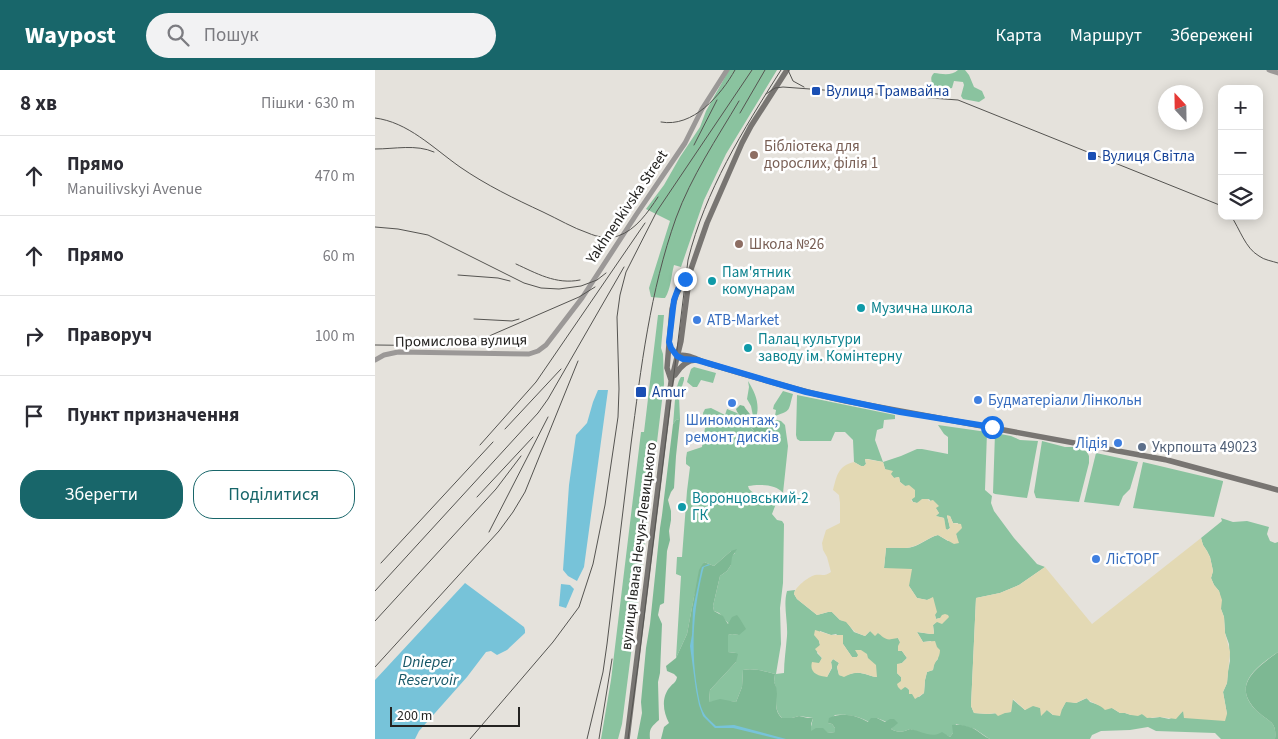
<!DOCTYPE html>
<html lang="uk">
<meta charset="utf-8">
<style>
:root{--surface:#fff;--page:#f2f2f3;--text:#2b2b33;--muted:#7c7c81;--line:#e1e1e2;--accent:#18666a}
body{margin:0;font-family:"Source Sans 3",sans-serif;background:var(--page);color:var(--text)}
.controls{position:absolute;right:15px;top:15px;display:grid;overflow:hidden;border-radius:10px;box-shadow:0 2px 12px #0003}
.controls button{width:45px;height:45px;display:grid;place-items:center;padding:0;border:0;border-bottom:1px solid var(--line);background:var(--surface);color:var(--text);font:25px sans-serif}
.compass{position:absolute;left:783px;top:15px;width:45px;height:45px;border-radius:50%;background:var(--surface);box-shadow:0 2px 12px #0003;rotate:338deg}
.scale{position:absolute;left:15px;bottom:12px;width:130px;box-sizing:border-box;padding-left:5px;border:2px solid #242321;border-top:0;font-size:14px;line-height:18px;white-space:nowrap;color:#242321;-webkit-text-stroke:4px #fff;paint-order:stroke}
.stop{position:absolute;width:15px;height:15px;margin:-11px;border:4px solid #1a73e8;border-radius:50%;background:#fff}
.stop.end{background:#1a73e8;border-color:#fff;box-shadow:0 1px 5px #0008}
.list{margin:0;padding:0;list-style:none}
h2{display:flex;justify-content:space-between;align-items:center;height:65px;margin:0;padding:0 20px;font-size:21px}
h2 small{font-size:16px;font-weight:400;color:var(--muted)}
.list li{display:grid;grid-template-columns:32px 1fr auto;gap:15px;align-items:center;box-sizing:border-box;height:80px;padding:0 20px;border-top:1px solid var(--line)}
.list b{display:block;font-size:19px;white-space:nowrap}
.list p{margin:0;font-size:16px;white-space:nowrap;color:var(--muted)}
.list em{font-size:16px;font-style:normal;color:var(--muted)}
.actions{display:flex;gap:10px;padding:15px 20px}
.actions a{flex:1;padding:11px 0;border:1px solid var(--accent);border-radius:20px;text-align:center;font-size:18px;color:var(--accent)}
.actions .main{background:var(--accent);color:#fff}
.icon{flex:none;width:28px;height:28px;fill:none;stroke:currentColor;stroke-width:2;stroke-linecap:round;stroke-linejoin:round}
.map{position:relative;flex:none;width:903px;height:669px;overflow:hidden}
header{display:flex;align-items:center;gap:30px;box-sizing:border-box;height:70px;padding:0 25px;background:var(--accent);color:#fff}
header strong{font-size:24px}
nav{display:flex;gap:28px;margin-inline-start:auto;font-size:18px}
.search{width:350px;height:45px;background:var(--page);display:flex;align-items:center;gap:12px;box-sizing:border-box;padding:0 18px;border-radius:28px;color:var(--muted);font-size:19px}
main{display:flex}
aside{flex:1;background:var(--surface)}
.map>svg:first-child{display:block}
</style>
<header>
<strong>Waypost</strong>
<div class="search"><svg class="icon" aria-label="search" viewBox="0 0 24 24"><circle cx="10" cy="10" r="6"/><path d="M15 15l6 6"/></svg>Пошук</div>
<nav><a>Карта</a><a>Маршрут</a><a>Збережені</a></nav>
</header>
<main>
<aside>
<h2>8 хв<small>Пішки · 630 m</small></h2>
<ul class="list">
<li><svg class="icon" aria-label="ahead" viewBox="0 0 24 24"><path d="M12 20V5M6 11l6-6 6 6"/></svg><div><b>Прямо</b><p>Manuilivskyi Avenue</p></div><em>470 m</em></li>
<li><svg class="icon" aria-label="ahead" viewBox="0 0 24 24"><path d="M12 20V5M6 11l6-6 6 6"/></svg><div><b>Прямо</b></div><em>60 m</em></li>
<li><svg class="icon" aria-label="right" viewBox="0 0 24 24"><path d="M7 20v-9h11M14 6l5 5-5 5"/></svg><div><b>Праворуч</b></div><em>100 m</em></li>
<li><svg class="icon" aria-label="arrive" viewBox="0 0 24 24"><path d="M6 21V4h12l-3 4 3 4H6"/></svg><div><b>Пункт призначення</b></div></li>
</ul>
<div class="actions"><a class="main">Зберегти</a><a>Поділитися</a></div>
</aside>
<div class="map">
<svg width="903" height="669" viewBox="0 0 903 669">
<rect width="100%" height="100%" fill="#e5e2dc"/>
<!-- green -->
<path fill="#8ac39f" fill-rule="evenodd" d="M354 0H402L351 84 329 130 306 197 299 195C296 206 296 219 290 228H287L276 227 274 218 295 151 271 139 289 115 305 87 325 57 331 41Z
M583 0H590L594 5 599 17 607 21 610 28 604 32 588 29 586 26 589 15 588 12 579 11 577 18 571 19 569 17 558 16C556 10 555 7 559 3 567 4 577 6 583 0Z
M283 245H289L286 278 288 284 289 314 264 521H254L253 524 261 526 263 529 247 654 243 669H226L236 610 266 362H269Z
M319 297 341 303 338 313 326 310 322 317H318L312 312 316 299Z
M306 307H309V310L304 326 305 349 301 350 298 354C300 341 299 317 306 307Z
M373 311C381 324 385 334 381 349L378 346 376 336 372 329 374 317Z
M408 321 418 324C413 341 417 340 400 346L401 340 398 339 399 335Z
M422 325 520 345V349L509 350 508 358 502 360 500 370 508 392 526 386 542 379H547L573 384V367L569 364 563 355 612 362 610 420 617 426 616 433 619 441 639 468 662 494 670 497 644 515 625 523 601 528 596 636 599 643 613 644 636 642 637 629 650 640 657 635 672 640 678 645 687 639 691 631 701 633 712 628 715 632 727 636 737 638 745 643H750L756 645 767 644 777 648 785 647 794 649 803 645 808 641 852 644 848 622 852 613 853 601 855 591 854 574 850 563 849 547 846 539V530L844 521 839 515 836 508 838 501 835 487 832 481 828 475 826 468 847 451 846 448 858 452 872 451 894 457 892 464 895 471 900 473 903 472V582C881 597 855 616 883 642 894 652 902 651 900 669H846L840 663 781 661 773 657 755 660 726 661 717 665 715 669H615L613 668 600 659 581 654 578 663 575 667 571 665 557 667 535 659C528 662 523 663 516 659L519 655 502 648 494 652C483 646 473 644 460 645L453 653 457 654 460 658V662L453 663 435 661 438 648 424 646 417 648H407C396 638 405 623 399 612L400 604C390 601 378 598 368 600L367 617 361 632 353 631 334 632 335 620 361 592V583L353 582V565L357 564 364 565 344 543 339 541 338 536 345 506 352 501 356 495V487L360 483 356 481 339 496 329 492 319 527 312 564 301 588 306 506 301 504 302 487H307L312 421 315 397 311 394V388L312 382 327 377 330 358 334 356 333 353 329 349 328 343 330 339 336 338 350 345 352 339 362 343 367 347 382 365 386 364 389 365 393 358H389L382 350 395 352 402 350 406 351 410 355 413 376 408 423C401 414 384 414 373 416L374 419C380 425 385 427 393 428L397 423 402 426V431L397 444 402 450 407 451 409 454 408 513 405 538 406 574 401 604 409 603C409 591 411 579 412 566 413 551 408 536 412 521L420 520 419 524 422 529 442 545 453 542H457L465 550 471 551 479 562 490 566 495 561 523 568 525 572 527 581 532 588 527 593 522 595V603L526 607C526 614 530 615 534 620 539 625 537 624 544 627L549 623 550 610 552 602 558 600 559 593 563 589 556 571 548 572 542 562 556 564 559 563 558 555 562 551 564 552 565 548 561 549 560 545 558 528 552 530 542 528 534 516 509 498 511 478C518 477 531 479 537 477 546 475 554 467 563 465L573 471 582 468 581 464 583 453H578L575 446H572L575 458 572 460 570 459 569 448 560 446 564 443 554 429 542 433 538 432 530 416 525 412 524 407 519 408 510 399 508 392 493 389H490L491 394 489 396H486L479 392 478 370 470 362H460L456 371H425L422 369 421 365ZM445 561 456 565 461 564 468 570V574L477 587H482L484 585 481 581 502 607C495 607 488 602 481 603 474 603 471 607 464 605L462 597 464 593 458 589 456 592 457 598 452 607 444 594 447 588 442 583 445 575 444 571Z
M620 363 636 366 645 370 663 371 654 419 652 428 620 424 618 423Z
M667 371 690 377H705L712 382 714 386V393L704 432 661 428 659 422Z
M721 383 763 392 755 419 748 426 744 436 709 432Z
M768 392 848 411V412L839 447 758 438Z"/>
<!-- forest -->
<path fill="#7db893" d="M365 335 369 336C373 343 386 357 393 358L394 362 391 365 386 364 382 365 375 356 370 355C370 348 363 346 361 339Z
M305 349 301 386 299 418 296 422 293 430 296 441V450L294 461 295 470 292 481 289 533 285 535 283 545 287 554 285 603 283 612 284 650C276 657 274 659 275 669H262L267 643 266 632 271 578 275 554 285 458 287 445 298 354 301 350Z
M362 479 357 487 356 495 352 501 345 506 338 536 339 541 348 546 353 554 357 547 362 545 365 549 371 559 364 565 357 564 353 565V582L361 583 363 584 361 592 335 620 334 632 345 629 361 632 367 617 368 600C378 598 390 601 400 604L399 612C407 626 395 637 407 648H417L424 646 433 648H438L436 654V661L441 658H448L453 663 460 662V658L457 654 453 653 454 648C467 642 481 645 493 652L496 648H502L510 652 515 649H519L523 653 516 659C523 663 528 662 535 659 547 661 556 669 567 662L575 667 578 663 577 655C584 654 595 656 601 660 606 663 610 667 615 669H286L289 657 294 653C288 642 286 627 295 617 298 613 301 613 302 607L299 604 292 601 291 596 301 588 312 564 324 500 329 492 339 496 356 481Z
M903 582V669H900C902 651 894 652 883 642 855 616 881 598 903 582Z"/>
<!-- sand -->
<path fill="#e3d9b4" d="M490 389 508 392 510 399 518 401 516 404 519 408 524 407 525 412 530 416 534 415 540 420V427L536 430 538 432 542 433 547 429H553L554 431 558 430 564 436 561 438 564 443 561 446 569 448 571 459 573 460 575 458 572 445 575 446 578 453 586 454 587 458 581 464 584 473 579 474 563 465C553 467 546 475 536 477 530 479 519 477 511 478L509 498 537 499 534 516 542 528 552 530 558 527 562 542 560 545 561 549 565 548 567 545 570 544 573 545 574 547 567 554 562 552 558 555 559 564H556L542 562 548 572 560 571 562 577 565 580C565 589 559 591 558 600L552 602 550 610 549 623 540 629 537 624H534V619L530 617 526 620 523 617 522 614 526 611V607L522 603V594L527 593 532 588 527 581H523V576L525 572 523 568C521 568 519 569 517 569 511 571 507 566 503 563L500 566 495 561 490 566 480 562 471 552 465 550 457 542H453L442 545 422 529 419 524C420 517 433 507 440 505 446 504 449 507 456 502L452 487 448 480 447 473 451 460 465 453V433L464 425 458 420C462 405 463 396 479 392L486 396H489L491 394Z
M826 468 828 475 832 481 835 487 838 501 836 508 839 515 844 521 847 530 846 539 849 547 850 563 855 582 852 613 848 622 852 644 850 651 809 648 808 641 801 649 785 647 772 648 767 644 763 646 756 645 750 643H745L737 638 730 640C725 634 717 634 711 628L701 633 691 632 687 639 685 646 678 645 672 640 666 646 665 638 658 636 650 640 638 629 636 642 630 643 623 646 620 643 613 644 599 643 596 636 601 528 625 523 644 515 670 497 717 554Z
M440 560 456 565H468V574L477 587H482L483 585 480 580H486L492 584 493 588 501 595 502 607C495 607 489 602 481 603 477 603 473 605 469 607L464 605 462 597 464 593 458 589 456 592 457 597 452 607C443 606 434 603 437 592L444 593 447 588 440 579 445 575 444 571 439 565Z"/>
<!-- water -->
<path fill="#77c3d9" d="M223 320H233L209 497 202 511 193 506 188 500 194 415 201 365 212 353 218 332Z
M334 494 335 495 329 497 328 500C319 537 316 573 321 611 323 622 324 636 330 645 332 648 338 653 341 656L359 655 411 669H403L358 658H340L328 646 324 635 321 620 315 576 317 565 318 539 326 501 327 497Z
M90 513 149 557 150 560V563L132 580 122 585 116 581 111 582 92 607 44 661 40 669H0V610Z
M186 514 195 515 199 519 191 538 184 536Z"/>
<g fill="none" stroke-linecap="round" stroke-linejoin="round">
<!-- tertiary -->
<path stroke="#9b9897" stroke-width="5" d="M894 0 903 3
M0 290 9 285 23 282 154 284 163 281 171 275 207 228 261 145 310 73 327 39 352 0"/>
<!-- secondary -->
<path stroke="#787572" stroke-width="5.5" d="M302 286C312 283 322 290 332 293 378 307 424 321 471 331L792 390 903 420
M300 305C305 297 311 290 321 290
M296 310 292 298 297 239 301 225 313 204
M252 669 296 312 306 271 315 202 332 153 367 73 376 56 412 0"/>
<!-- tram -->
<path stroke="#555451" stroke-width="1" d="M413 0 418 11 429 17
M391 24 400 18 408 17 583 30 847 136
M856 146C865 159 870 178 884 186 889 190 897 191 903 193
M253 669 264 588 313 190C330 121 368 60 406 0"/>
<!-- rail -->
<path stroke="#555451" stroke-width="1" d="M365 43 390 0
M0 48C33 52 58 78 85 97 111 115 140 129 168 142 183 149 198 158 213 163 222 167 233 169 243 166 261 160 273 142 283 127
M286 52C318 58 346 25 360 0
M319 75 342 30
M0 79C20 79 41 74 59 82
M0 157 23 159 53 165 149 213 166 218 184 219 206 216 222 210 231 203
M141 194C161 203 181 215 205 210
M83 205 123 208 135 211
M99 249 137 251 144 249
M0 275 83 276 105 270 204 227 220 217
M130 359 186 299
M105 375 161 312 270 153
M102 427 158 367
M114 462 173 347
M6 493 118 372
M0 521 163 343 173 329 249 197
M0 551 121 419 146 386
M0 597 124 461 138 442 150 422 203 291
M95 669 178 572 204 537 218 494 230 435 243 347 244 319 242 247 245 225 251 202 282 141 377 0
M212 669 228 602 232 574C240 507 248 441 256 374 266 298 275 221 301 148 316 107 342 68 364 31
M224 669 237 589"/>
</g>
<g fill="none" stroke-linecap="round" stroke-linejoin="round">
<!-- route -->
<path stroke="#1a73e8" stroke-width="6" d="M310 209 303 219 299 230 294 272 296 278 302 286 308 289 322 290 431 322 525 342 617 357"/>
</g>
<!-- markers -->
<g fill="#1a4fb4" stroke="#fff" stroke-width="2">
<rect x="436" y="16" width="10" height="10" rx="2.5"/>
<rect x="712" y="81" width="10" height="10" rx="2.5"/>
<rect x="260" y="316" width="12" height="12" rx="2.5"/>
</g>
<g fill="#8d6e63" stroke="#fff" stroke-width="2">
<circle cx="379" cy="85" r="5"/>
<circle cx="364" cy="174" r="5"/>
</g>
<g fill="#0f9aa8" stroke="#fff" stroke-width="2">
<circle cx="337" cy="211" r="5"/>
<circle cx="486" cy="238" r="5"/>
<circle cx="373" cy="278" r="5"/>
<circle cx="307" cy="437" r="5"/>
</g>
<g fill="#3f7fe0" stroke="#fff" stroke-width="2">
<circle cx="322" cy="250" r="5"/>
<circle cx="603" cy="330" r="5"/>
<circle cx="357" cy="333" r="5"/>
<circle cx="743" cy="373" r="5"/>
<circle cx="721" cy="489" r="5"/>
</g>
<circle fill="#5c6f8a" stroke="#fff" stroke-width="2" cx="767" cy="377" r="5"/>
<g text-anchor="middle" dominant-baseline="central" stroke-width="5" stroke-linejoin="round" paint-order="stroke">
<!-- transit labels -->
<g font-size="15" fill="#164399" stroke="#fff" text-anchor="start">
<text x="451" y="21">Вулиця Трамвайна</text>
<text x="727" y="86">Вулиця Світла</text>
<text x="277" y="322">Amur</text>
</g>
<!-- education labels -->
<g font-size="15" fill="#785e54" stroke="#fff" text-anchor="start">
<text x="389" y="76">Бiблiотека для<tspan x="389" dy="17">дорослих, фiлiя 1</tspan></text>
<text x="374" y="174">Школа №26</text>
</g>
<!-- street labels -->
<g font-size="15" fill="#242321" stroke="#fff">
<text transform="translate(252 137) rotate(-56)">Yakhnenkivska Street</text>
<text transform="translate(86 271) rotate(-1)">Промислова вулиця</text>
<text transform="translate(264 476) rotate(-83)">вулиця Івана Нечуя-Левицького</text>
</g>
<!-- culture labels -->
<g font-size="15" fill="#0d838f" stroke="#fff" text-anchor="start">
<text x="347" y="202">Пам'ятник<tspan x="347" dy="17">комунарам</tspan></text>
<text x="496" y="238">Музична школа</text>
<text x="383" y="269">Палац культури<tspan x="383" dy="17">заводу ім. Комінтерну</tspan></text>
<text x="317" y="428">Воронцовський-2<tspan x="317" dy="17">ГК</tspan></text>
</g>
<!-- shop labels -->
<g font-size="15" fill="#366cbe" stroke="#fff" text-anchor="start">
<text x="332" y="250">ATB-Market</text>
<text x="613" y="330">Будматеріали Лінкольн</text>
<text x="357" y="350" text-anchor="middle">Шиномонтаж,<tspan x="357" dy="17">ремонт дисків</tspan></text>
<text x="733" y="373" text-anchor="end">Лідія</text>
<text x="731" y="489">ЛісТОРГ</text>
</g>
<!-- service labels -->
<g font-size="15" fill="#4e5e75" stroke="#fff" text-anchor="start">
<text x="777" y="377">Укрпошта 49023</text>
</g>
<!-- water labels -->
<g font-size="16" font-style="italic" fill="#165666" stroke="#fff">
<text x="53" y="592">Dnieper<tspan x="53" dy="18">Reservoir</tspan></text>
</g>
</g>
</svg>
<div class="controls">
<button>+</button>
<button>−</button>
<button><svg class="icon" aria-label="layers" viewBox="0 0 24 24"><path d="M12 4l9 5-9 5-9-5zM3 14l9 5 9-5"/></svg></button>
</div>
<svg class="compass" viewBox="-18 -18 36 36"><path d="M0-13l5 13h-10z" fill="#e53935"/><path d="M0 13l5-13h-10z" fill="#7c7c81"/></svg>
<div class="scale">200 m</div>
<div class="stop" style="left:617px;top:357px"></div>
<div class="stop end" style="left:310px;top:209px"></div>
</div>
</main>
